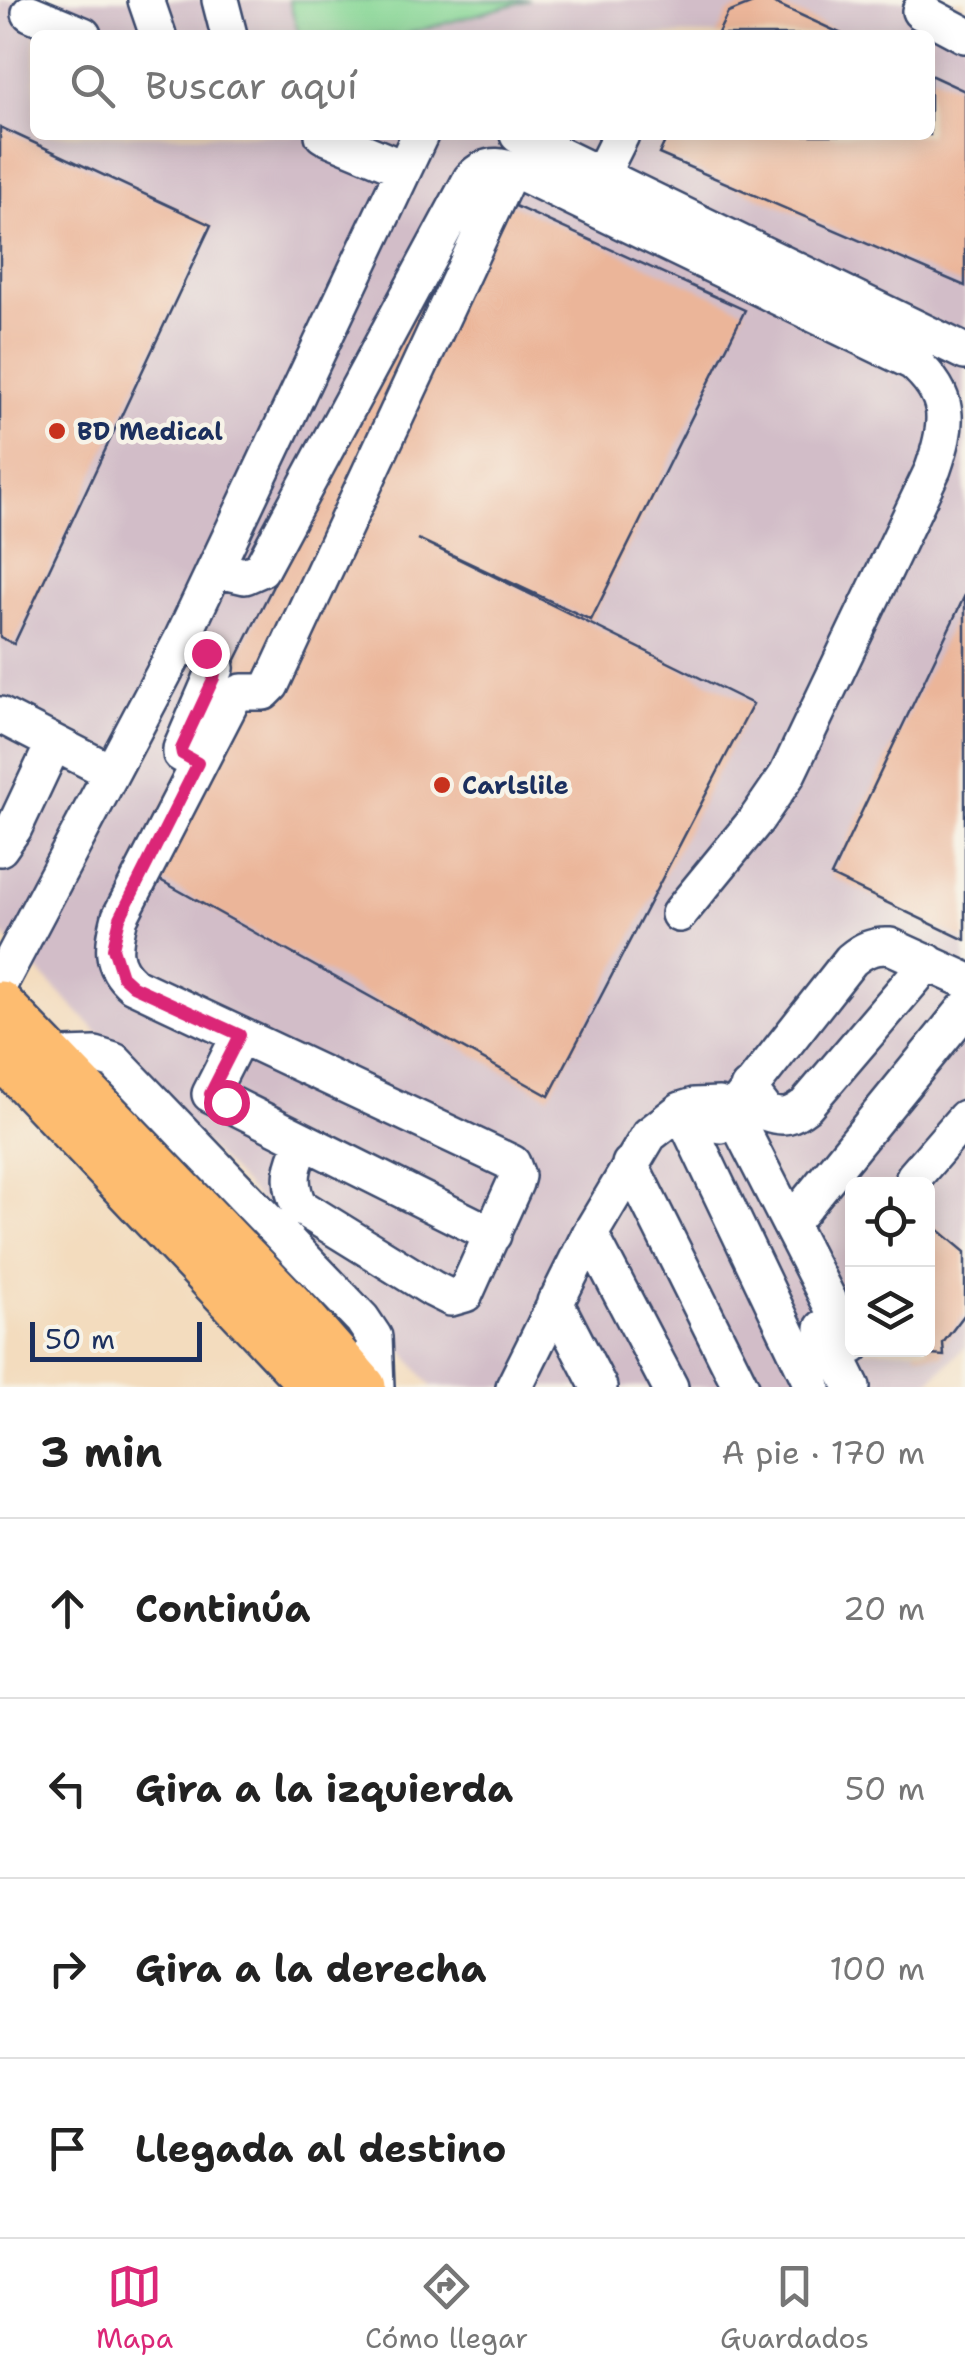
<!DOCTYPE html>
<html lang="es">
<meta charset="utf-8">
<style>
:root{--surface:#fff;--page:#f2f2f2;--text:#222;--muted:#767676;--line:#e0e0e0;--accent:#db2777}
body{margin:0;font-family:"Shantell Sans",sans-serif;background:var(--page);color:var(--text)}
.controls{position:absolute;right:30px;bottom:30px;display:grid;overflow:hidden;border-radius:15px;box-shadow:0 5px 25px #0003}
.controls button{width:90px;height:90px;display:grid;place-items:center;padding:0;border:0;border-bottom:2px solid var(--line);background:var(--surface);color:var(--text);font:50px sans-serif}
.scale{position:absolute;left:30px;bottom:25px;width:172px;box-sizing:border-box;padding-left:10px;border:5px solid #1b2f5e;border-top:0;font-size:28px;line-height:35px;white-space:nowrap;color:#1b2f5e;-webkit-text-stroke:8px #f7f3e8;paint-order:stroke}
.stop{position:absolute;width:30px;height:30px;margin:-22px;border:8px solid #db2777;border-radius:50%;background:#fff}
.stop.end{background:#db2777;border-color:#fff;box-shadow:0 2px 10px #0008}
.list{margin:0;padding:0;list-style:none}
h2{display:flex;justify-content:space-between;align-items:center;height:130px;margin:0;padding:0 40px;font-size:42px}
h2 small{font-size:32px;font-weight:400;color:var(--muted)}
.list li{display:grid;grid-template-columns:65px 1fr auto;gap:30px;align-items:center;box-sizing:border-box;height:180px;padding:0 40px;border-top:2px solid var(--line)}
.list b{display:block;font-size:38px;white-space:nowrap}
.list em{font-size:32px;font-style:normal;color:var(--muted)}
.icon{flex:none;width:55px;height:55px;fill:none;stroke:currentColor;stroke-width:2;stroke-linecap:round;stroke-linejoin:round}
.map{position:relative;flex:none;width:965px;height:1387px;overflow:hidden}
.search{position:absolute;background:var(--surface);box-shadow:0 5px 25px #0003;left:30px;right:30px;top:30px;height:110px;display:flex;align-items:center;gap:25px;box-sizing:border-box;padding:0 35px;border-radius:15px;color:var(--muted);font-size:38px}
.sheet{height:850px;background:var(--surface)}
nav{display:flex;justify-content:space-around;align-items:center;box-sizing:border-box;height:140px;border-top:2px solid var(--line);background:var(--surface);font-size:28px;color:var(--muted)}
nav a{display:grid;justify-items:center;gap:5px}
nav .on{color:var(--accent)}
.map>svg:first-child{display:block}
</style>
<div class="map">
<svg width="965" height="1387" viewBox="0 0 965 1387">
<rect width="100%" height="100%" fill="#f7f3e8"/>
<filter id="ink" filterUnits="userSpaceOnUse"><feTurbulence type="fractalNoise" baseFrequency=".01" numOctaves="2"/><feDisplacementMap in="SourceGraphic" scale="20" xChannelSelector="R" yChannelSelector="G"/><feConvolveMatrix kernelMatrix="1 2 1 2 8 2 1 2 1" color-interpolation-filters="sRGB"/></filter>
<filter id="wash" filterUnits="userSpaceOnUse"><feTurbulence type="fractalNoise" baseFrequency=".0048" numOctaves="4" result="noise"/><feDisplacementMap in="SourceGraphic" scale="40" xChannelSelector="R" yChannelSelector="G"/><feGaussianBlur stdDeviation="2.25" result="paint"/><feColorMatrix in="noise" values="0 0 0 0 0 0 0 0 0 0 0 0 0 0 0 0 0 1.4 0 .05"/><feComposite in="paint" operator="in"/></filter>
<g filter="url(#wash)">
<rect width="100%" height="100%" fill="#f3dcbe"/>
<!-- industrial -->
<path fill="#d2bdc8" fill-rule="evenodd" d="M0 0H951L965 8V1347L924 1387H432L393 1339 0 931ZM35 35H930V135H35ZM852 1184H928V1350H852Z"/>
<!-- green -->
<path fill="#87d796" stroke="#51837a" stroke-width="2.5" d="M289 0H529L403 35H299Z"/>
<g id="blocks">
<!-- building -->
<path fill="#ebb599" d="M760 0H768L844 35H717L728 13Z
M930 75 965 91V286L659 154 668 135H930Z
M0 127 211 225 14 644 0 637Z
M473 187 745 310 591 620 418 539 753 704 549 1096 133 865Z
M965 595V940L831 876Z
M928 1221 965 1252V1314L943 1343 944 1356 916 1354V1350H928Z"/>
</g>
</g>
<g filter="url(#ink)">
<use href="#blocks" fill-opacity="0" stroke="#3b496c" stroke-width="2.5"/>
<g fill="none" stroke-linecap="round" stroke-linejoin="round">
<!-- minor casing -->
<g stroke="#3b496c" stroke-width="40">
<path id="minor" d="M146 0 158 35
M220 0 229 35
M920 11 965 35
M30 13 83 35
M323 135 402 168
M518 135 965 352
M601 175 621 135
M215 569 245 576 261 569 471 179C488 160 505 166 526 175L913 362C952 396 949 423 933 469L787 775 756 820 679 914
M181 641 206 653 216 668 181 749V754L198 763
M0 715 111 772
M0 848 14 828 54 743
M0 983 181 641 420 135
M240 1035 210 1094 493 1235
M36 1057 95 1055 114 1061 362 1319 374 1337 376 1387
M748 1088 767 1113C784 1119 792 1116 806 1105L928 962
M681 1110 813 1387
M721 1125 851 960C863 950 873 945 890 946L965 980
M304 1141C292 1165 287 1181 299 1206L433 1289 451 1298 465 1294 515 1183 517 1176 512 1163 133 985C109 965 113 945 120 917L234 696 242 692H264L271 685 511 169
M630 1164 741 1387
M914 1177 965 1118
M790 1224 965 1009
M590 1234 670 1387
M555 1302 599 1387
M823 1328 852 1387
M514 1387 590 1234 649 1135 681 1110 694 1106 719 1105 732 1111 852 1346"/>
</g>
<!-- major casing -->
<g stroke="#3b496c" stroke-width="50">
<path id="major" d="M0 1004 299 1314 363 1387
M0 1054 314 1387"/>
</g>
<!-- minor -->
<use href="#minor" stroke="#fff" stroke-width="35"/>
<!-- major -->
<use href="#major" stroke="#fdbc70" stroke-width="45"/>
</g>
</g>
<g fill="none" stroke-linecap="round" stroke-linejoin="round" filter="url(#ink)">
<!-- route -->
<path stroke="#db2777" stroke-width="12" d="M206 653 216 668 214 678 181 749 182 754 198 763 120 918 113 948 122 976 133 986 240 1035 210 1094 226 1102"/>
</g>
<!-- markers -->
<g fill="#c8321e" stroke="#f7f3e8" stroke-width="4">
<circle cx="57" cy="431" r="10"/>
<circle cx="442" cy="785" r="10"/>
</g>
<g text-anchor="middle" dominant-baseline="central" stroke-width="9" stroke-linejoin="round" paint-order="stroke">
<!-- poi labels -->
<g font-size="25" font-weight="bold" fill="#1b2f5e" stroke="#f7f3e8" text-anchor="start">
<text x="77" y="431">BD Medical</text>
<text x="462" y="785">Carlslile</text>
</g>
</g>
</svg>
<div class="controls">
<button><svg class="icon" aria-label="locate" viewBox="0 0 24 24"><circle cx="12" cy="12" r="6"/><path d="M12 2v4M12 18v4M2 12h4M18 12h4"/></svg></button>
<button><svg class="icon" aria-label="layers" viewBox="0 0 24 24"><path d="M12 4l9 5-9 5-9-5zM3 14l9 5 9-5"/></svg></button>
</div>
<div class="scale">50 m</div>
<div class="stop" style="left:226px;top:1102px"></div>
<div class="stop end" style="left:206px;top:653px"></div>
<div class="search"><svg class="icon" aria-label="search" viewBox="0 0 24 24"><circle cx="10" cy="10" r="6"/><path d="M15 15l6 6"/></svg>Buscar aquí</div>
</div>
<section class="sheet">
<h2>3 min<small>A pie · 170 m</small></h2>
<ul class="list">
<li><svg class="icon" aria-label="ahead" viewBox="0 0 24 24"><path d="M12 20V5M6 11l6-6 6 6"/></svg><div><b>Continúa</b></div><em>20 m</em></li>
<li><svg class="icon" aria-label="left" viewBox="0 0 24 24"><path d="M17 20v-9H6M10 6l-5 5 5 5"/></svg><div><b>Gira a la izquierda</b></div><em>50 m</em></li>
<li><svg class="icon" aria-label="right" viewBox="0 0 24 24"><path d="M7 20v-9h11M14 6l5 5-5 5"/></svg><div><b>Gira a la derecha</b></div><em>100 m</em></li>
<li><svg class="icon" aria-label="arrive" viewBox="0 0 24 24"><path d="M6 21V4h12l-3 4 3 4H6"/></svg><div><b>Llegada al destino</b></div></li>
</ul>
</section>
<nav>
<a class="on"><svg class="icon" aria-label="map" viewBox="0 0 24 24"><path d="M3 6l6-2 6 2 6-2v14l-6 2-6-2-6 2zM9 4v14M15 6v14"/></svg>Mapa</a>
<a><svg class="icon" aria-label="directions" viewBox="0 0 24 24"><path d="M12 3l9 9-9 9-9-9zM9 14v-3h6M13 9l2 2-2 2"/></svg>Cómo llegar</a>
<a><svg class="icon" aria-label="saved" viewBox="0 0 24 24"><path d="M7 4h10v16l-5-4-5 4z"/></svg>Guardados</a>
</nav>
